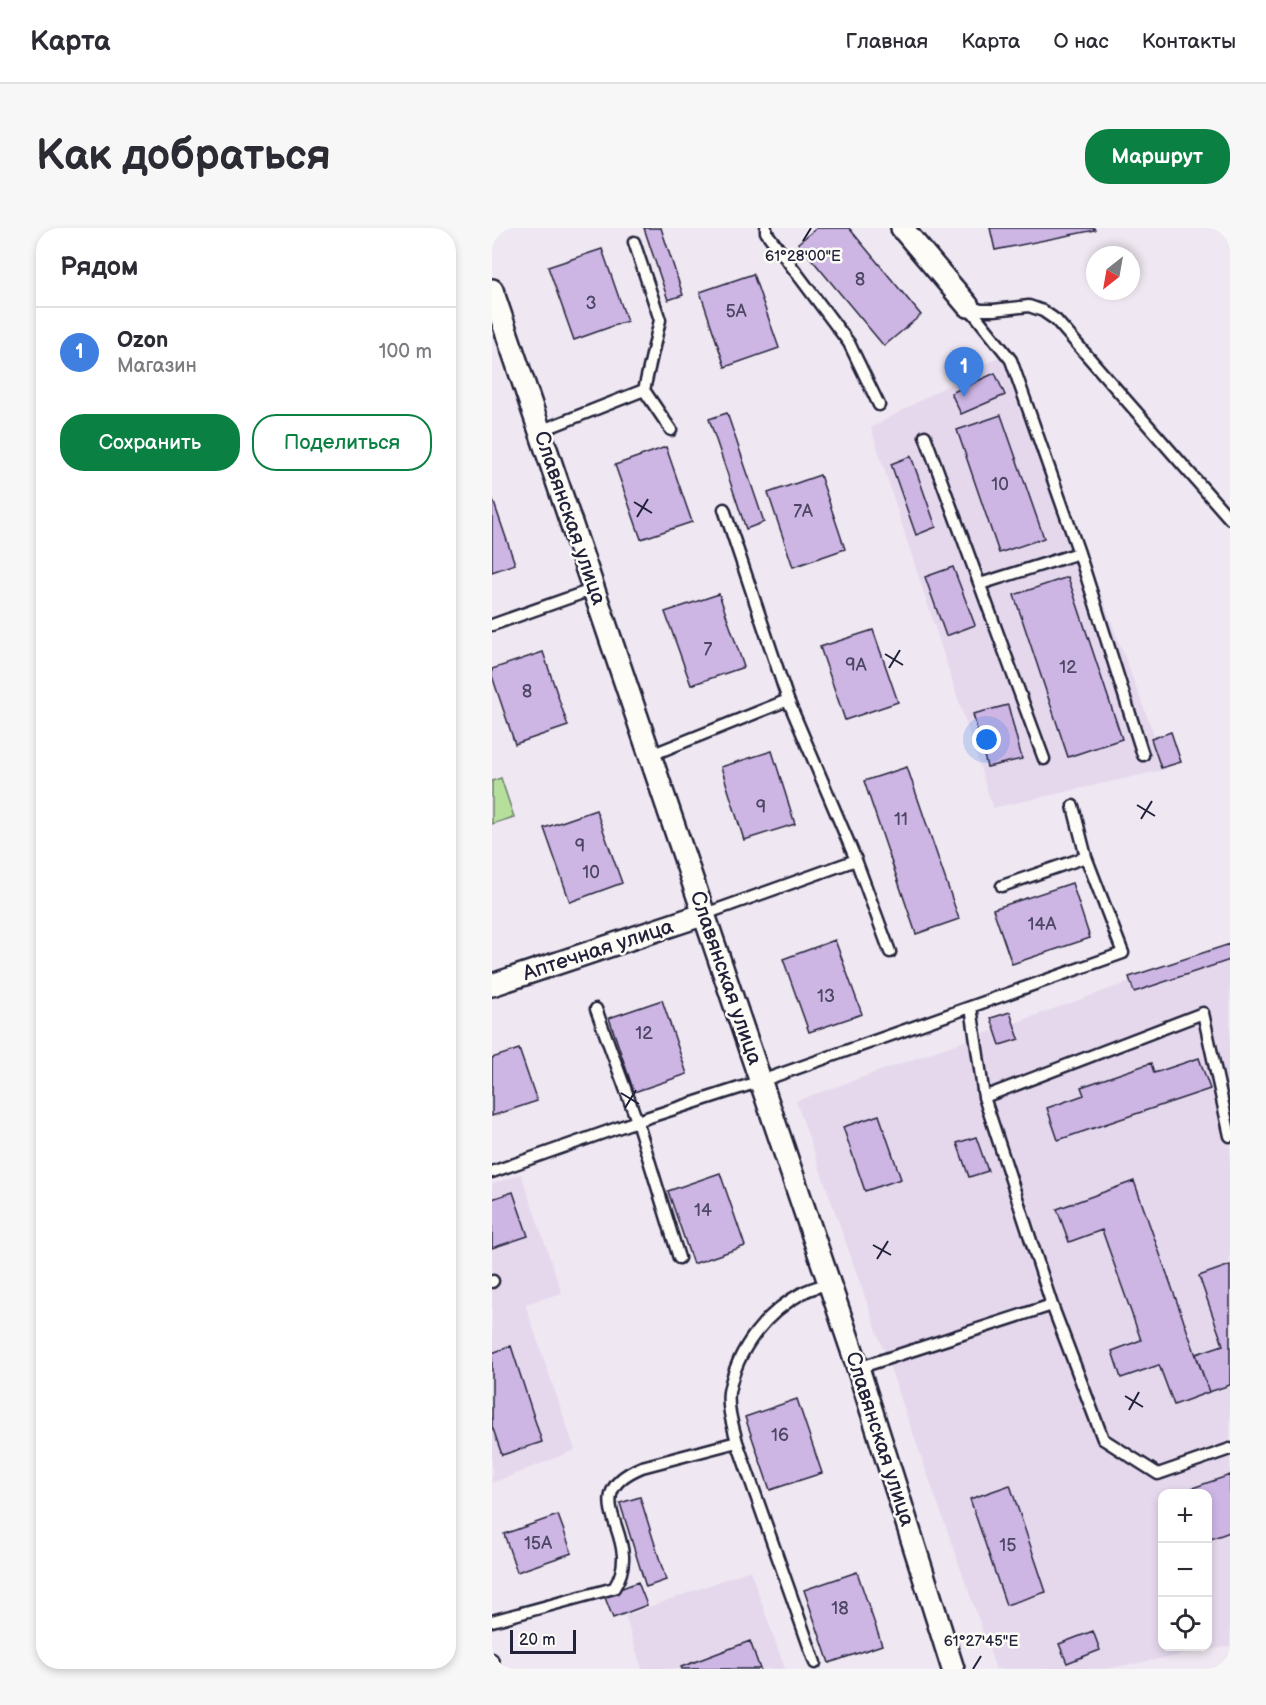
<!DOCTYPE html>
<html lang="ru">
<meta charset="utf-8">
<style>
:root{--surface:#fff;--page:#f7f7f7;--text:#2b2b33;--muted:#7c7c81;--line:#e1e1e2;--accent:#0b8043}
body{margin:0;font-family:"Balsamiq Sans",sans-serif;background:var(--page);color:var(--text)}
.controls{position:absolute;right:18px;bottom:18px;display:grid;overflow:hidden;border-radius:12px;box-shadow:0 3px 9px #0003}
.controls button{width:54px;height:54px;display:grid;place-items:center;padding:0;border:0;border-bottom:2px solid var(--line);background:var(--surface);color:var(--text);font:30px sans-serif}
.compass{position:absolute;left:594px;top:18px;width:54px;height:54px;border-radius:50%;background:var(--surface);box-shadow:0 3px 9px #0003;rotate:211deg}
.scale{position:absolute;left:18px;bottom:15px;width:66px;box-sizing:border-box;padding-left:6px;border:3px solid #22223b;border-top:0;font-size:16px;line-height:21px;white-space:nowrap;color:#22223b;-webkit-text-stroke:4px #fdfcf7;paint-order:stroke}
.you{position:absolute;left:495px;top:512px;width:21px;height:21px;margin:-15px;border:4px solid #fff;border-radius:50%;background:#1a73e8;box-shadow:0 0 0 9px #1a73e833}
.badge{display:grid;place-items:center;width:39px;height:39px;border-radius:50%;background:var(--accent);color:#fff;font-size:20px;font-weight:700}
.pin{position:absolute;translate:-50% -50px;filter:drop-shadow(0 2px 3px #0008)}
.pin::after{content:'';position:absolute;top:32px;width:21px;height:18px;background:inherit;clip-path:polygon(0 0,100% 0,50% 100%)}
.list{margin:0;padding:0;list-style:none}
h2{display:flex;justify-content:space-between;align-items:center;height:78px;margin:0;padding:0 24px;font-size:26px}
h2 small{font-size:20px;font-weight:400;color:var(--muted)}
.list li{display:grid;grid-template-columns:39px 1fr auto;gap:18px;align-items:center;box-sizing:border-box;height:90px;padding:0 24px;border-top:2px solid var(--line)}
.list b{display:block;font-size:22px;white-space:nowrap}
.list p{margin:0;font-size:20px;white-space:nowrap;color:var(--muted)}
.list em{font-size:20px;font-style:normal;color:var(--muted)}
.actions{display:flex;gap:12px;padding:18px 24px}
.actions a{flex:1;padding:14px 0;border:2px solid var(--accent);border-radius:24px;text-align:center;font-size:21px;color:var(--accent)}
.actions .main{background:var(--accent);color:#fff}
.icon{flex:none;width:33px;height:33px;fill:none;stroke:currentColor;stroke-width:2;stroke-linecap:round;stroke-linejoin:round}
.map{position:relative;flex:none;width:738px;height:1441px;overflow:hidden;border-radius:24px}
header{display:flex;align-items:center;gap:36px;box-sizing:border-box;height:84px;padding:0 30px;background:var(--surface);border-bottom:2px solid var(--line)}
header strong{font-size:28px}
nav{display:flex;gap:33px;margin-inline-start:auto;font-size:21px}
.intro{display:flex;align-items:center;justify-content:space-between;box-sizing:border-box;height:144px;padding:0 36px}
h1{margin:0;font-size:42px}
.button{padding:15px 27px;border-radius:24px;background:var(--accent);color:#fff;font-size:21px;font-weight:700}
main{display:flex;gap:36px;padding:0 36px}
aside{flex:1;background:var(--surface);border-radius:24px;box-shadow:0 3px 9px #0003}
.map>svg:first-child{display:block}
</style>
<header>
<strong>Карта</strong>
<nav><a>Главная</a><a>Карта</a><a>О нас</a><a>Контакты</a></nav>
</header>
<div class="intro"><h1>Как добраться</h1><a class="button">Маршрут</a></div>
<main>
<aside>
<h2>Рядом<small></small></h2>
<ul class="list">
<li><span class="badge" style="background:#3f7fe0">1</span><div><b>Ozon</b><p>Магазин</p></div><em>100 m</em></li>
</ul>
<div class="actions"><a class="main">Сохранить</a><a>Поделиться</a></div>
</aside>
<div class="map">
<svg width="738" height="1441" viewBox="0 0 738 1441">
<rect width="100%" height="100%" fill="#efe7f1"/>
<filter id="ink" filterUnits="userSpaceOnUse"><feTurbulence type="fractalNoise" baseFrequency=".0167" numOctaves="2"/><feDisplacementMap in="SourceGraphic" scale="12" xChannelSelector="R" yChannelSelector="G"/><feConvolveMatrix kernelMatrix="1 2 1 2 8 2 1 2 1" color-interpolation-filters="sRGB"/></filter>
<g filter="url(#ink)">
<!-- built -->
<path fill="#e5d8ed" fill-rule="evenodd" d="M517 123 675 541 501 580 379 200Z
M738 718V1418L613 1441H504L304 873ZM670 1266H716V1418H670Z
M29 946 70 1065 33 1076 83 1222 0 1255V956Z
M258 1342 293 1441H150L133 1388Z"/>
<!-- green -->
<path fill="#b6df9c" stroke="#6c806c" stroke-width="1.5" d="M9 550 22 589 0 596V553Z"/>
<!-- building -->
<path fill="#cdb5e4" stroke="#22223b" stroke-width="1.5" d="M152 0H169L191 67 176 72Z
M325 0H357L429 87 392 118 306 15Z
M498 0H602L603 2 503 22Z
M110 21 135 93 82 112 56 39Z
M261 46 287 120 233 139 208 64Z
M503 145 513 167 469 186 459 165Z
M235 185 272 294 254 301 217 191Z
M509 187 552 310 507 325 465 202Z
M174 219 200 294 149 311 123 237Z
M419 228 444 299 424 307 399 236Z
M328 247 353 321 301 339 276 265Z
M0 269 23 336 0 344Z
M461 339 483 397 454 408 433 349Z
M576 349 630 511 576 529 522 367Z
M227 366 252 439 199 457 173 384Z
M381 402 406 474 353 492 328 419Z
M51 424 76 498 23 516 0 448V441Z
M516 477 530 531 495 539 481 486Z
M679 504 689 534 669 540 659 511Z
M280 523 303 596 252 612 229 539Z
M415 539 467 691 424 706 372 553Z
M104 582 130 655 78 674 52 600Z
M580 655 598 710 520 736 501 681Z
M343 712 370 786 317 804 291 731Z
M738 716V732L642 764 637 749Z
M170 772 195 846 142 864 117 790Z
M518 784 527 811 508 817 499 790Z
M27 821 45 873 0 888V830Z
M707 830 718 861 566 912 555 880 592 867 589 859 659 835 662 845Z
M387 887 409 951 373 963 351 899Z
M484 909 496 943 477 949 465 915Z
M228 945 253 1018 201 1036 176 963Z
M642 953 717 1164 682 1177 667 1137 629 1150 620 1123 649 1112 610 1002 577 1014 565 981Z
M21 964 36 1008 0 1020V971Z
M738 1037V1157L717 1164 704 1126 731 1117 707 1048Z
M19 1118 50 1214 10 1227 0 1198V1125Z
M305 1171 330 1245 278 1262 253 1189Z
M738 1247V1304L716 1312V1266H683Z
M518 1257 554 1364 514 1377 478 1271Z
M148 1269 174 1352 154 1359 128 1275Z
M66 1287 80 1325 25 1344 12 1306Z
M365 1344 390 1417 337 1435 312 1362Z
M146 1354 155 1377 121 1390 112 1367Z
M601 1403 608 1422 575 1435 567 1416Z
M258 1413 268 1441H190L189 1439Z"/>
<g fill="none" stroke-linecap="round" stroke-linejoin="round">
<!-- service casing -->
<g stroke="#22223b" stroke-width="15">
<path id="service" d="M274 0V4L357 115 387 177
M142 14 168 92 152 162 179 202
M476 78 519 132 587 325 651 527
M476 78 489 82H502L537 78 551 83 564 92 738 291
M48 203 152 162
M433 208 552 531
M232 281 296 472 364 632 398 724
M488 356 587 325
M0 397 102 361
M159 527 296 472
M510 658 594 629
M213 686 364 632
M479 779 492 869 560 1077 611 1211 666 1246 738 1221
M104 781 145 893 187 1030
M492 869 711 785 738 908
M0 944 145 893 269 853 631 725 594 629 581 578
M0 1054 1 1053
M366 1140 560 1077
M245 1214C241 1198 235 1180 237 1164 245 1121 274 1084 312 1064 320 1060 329 1058 338 1055
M0 1393 122 1360C156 1308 78 1269 150 1239L245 1214 323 1435
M0 1431 3 1441"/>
</g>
<!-- minor casing -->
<g stroke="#22223b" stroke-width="26">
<path id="minor" d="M410 0 476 78
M0 62 366 1140 461 1441
M0 757 213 686"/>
</g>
<!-- service -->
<use href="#service" stroke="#fdfcf7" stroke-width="10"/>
<!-- minor -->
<use href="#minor" stroke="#fdfcf7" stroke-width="21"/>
</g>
</g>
<!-- ticks -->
<path fill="none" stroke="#22223b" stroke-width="2" d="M311 13 319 0M142 274 160 285M145 289 156 271M393 426 411 437M397 440 408 422M645 577 663 588M649 591 660 573M129 865 147 876M133 880 144 862M381 1017 399 1027M385 1031 396 1013M633 1168 651 1179M637 1182 647 1164M481 1441 489 1428"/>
<g text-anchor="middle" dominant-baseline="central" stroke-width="5" stroke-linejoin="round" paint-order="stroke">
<!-- number labels -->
<g font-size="18" fill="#4d4765">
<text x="368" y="51">8</text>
<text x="99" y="75">3</text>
<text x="244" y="83">5А</text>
<text x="508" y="256">10</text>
<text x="311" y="283">7А</text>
<text x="216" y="421">7</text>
<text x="364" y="437">9А</text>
<text x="576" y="439">12</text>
<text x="35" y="463">8</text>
<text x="269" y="579">9</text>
<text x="409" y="591">11</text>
<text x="88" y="618">9</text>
<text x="99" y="644">10</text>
<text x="550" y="696">14А</text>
<text x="334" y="768">13</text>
<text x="152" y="805">12</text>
<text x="211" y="982">14</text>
<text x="288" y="1207">16</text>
<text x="46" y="1315">15А</text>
<text x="516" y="1317">15</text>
<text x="348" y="1380">18</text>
</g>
<!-- street labels -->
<g font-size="21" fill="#22223b" stroke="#fdfcf7">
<text transform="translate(78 290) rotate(71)">Славянская улица</text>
<text transform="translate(106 722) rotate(-18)">Аптечная улица</text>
<text transform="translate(234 750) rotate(71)">Славянская улица</text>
<text transform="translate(388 1211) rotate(72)">Славянская улица</text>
</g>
</g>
<g font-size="15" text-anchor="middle" fill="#22223b" stroke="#fdfcf7" stroke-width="5" stroke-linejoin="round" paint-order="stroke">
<text x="311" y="33">61°28'00"E</text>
<text x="489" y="1418">61°27'45"E</text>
</g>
</svg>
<div class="controls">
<button>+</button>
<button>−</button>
<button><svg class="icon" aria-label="locate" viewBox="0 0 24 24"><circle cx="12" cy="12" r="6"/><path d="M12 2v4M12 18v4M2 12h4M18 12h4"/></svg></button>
</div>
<svg class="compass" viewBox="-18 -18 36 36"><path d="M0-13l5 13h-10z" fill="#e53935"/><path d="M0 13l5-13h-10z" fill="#7c7c81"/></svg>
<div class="scale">20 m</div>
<div class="you"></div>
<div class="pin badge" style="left:472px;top:169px;background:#3f7fe0">1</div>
</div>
</main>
